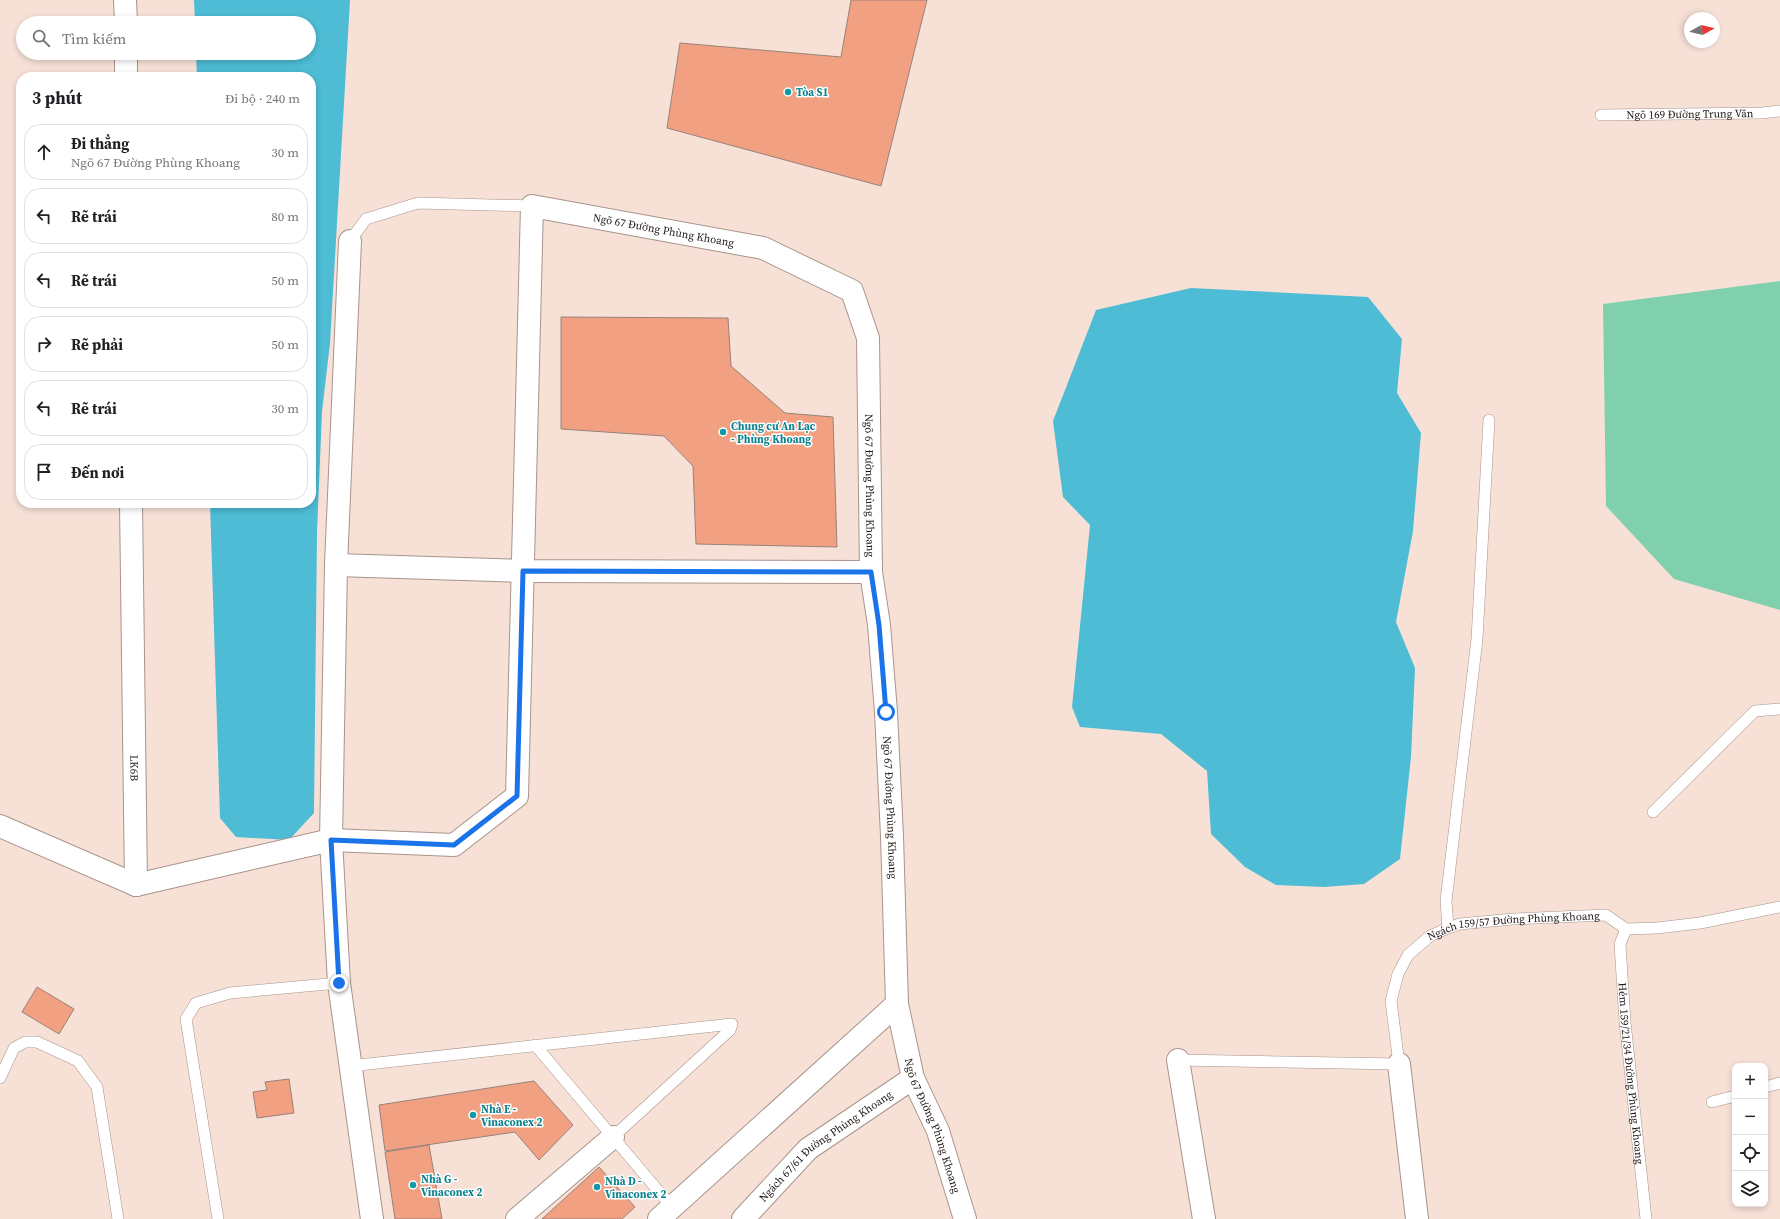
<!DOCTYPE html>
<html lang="vi">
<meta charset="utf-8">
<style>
:root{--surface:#fff;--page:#f2f2f2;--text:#202124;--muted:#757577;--line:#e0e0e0}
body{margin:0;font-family:"Source Serif 4",serif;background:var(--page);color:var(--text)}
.controls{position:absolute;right:12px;bottom:12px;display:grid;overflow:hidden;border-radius:8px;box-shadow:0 2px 6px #0003}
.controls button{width:36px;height:36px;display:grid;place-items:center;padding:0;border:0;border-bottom:1px solid var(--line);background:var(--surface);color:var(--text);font:20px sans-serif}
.compass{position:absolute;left:1684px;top:12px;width:36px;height:36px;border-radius:50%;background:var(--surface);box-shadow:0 2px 6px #0003;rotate:82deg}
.stop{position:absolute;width:12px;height:12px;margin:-9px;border:3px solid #1a73e8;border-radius:50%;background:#fff}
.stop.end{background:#1a73e8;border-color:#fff;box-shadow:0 1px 4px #0008}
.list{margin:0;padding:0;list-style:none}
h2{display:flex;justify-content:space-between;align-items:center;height:52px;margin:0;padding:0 16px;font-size:17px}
h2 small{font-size:13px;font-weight:400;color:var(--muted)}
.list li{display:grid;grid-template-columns:26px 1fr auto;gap:12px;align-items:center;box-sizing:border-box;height:56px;margin:0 8px 8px;padding:0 8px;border:1px solid var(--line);border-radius:16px}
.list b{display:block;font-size:15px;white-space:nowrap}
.list p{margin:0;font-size:13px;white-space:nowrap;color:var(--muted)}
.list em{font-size:13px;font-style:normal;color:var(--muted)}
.icon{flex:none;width:22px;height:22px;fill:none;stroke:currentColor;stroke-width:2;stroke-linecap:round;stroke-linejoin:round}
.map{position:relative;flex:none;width:1780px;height:1219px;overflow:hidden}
.search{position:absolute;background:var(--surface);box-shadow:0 2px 6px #0003;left:16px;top:16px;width:300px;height:44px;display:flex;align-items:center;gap:10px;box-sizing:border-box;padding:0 14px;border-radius:22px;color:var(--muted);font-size:15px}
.panel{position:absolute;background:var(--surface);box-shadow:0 2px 6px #0003;left:16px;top:72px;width:300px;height:436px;border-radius:16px}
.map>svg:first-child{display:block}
</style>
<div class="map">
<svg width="1780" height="1219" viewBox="0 0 1780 1219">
<rect width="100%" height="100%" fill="#f7e1d7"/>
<!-- green -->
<path fill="#81d0ad" d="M1780 281V610L1674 579 1606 506 1603 304Z"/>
<!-- water -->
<path fill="#4dbcd4" d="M194 0H350L330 343 322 412 317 532 314 813 289 840 236 837 220 818 210 503H311V77H197L196 53H309V23H195Z
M1191 288 1368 297 1402 339 1397 393 1421 433 1413 531 1396 622 1415 668 1411 757 1400 859 1364 884 1324 887 1276 885 1245 867 1211 834 1207 771 1161 734 1080 727 1072 707 1090 525 1063 497 1053 421 1096 310Z"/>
<!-- building -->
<path fill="#f1a182" stroke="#97827b" d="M851 0H927L881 186 667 128 680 43 841 57Z
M561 317 728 318 731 366 785 413 833 417 837 547 696 544 693 466 664 436 561 429Z
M37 987 74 1009 59 1034 22 1012Z
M289 1079 294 1113 257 1118 253 1092 267 1090 265 1082Z
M534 1081 573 1125 539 1160 515 1132 385 1151 379 1105Z
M429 1145 442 1219H395L385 1152Z
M599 1167 635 1207 622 1219H542Z"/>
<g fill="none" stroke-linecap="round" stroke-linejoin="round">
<!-- service casing -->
<g stroke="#a8948b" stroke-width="12">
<g id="service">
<path id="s1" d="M1601 115 1762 113 1780 111"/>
<path d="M350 241 366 219 418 203 532 206"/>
<path d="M1653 812 1755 711 1780 709"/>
<path d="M1448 928 1446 901 1477 639 1489 420"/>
<path id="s2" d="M1626 929 1620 944 1625 1022 1646 1219"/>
<path d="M535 1045 672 1207"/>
<path id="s3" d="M1178 1060 1399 1064 1391 1001 1398 974 1408 955 1430 936 1448 928 1460 924 1513 919 1606 915 1626 929 1657 928 1700 923 1780 907"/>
<path d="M350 1066 732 1024 730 1030 613 1137"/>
<path d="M0 1078 14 1048 25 1042H37L78 1061 97 1087 118 1219"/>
<path d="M1765 1087 1780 1083"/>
<path d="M1712 1102 1735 1096"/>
<path d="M218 1219 186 1019 196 1003 230 993 339 983"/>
</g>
</g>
<!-- minor casing -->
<g stroke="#a8948b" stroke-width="24">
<g id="minor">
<path d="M125 0 126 23"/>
<path d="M126 53V77"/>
<path d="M350 241 336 565 331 840 339 983 372 1219"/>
<path id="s4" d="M131 503 136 885"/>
<path d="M336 565 523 571 871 572"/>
<path d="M0 826 136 885"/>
<path id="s5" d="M136 885 331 840 454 845 517 796 532 206 763 248 852 291 868 338 871 572 879 625 886 712 892 836 897 1004 913 1078 938 1131 965 1219"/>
<path d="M1178 1060 1204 1219"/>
<path d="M1399 1064 1417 1219"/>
<path d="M517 1219 613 1137"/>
<path d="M659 1219 897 1004"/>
<path id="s6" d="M743 1219 808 1149 913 1078"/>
</g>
</g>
<!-- service -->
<use href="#service" stroke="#fff" stroke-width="11"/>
<!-- minor -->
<use href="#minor" stroke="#fff" stroke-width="22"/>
</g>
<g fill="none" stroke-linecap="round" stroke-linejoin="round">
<!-- route -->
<path stroke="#1a73e8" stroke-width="5" d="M339 983 331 840 454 845 517 796 523 571 871 572 879 625 886 712"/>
</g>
<!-- markers -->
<g fill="#0f9aa8" stroke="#fff" stroke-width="1.5">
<circle cx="788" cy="92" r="4"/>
<circle cx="723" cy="432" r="4"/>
<circle cx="473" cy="1115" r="4"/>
<circle cx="413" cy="1185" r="4"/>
<circle cx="597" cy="1187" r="4"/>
</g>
<g text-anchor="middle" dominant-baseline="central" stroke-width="3" stroke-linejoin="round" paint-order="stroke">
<!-- culture labels -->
<g font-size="11" font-weight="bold" fill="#0d838f" stroke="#fff" text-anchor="start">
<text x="796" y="92">Tòa S1</text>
<text x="731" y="426">Chung cư An Lạc<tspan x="731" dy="13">- Phùng Khoang</tspan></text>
<text x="481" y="1109">Nhà E -<tspan x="481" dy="13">Vinaconex 2</tspan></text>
<text x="421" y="1179">Nhà G -<tspan x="421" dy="13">Vinaconex 2</tspan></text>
<text x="605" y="1181">Nhà D -<tspan x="605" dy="13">Vinaconex 2</tspan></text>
</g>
<!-- street labels -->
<g font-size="11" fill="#1d1512" stroke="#fff">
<text stroke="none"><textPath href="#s1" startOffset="89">Ngõ 169 Đường Trung Văn</textPath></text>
<text stroke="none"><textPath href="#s5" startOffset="1127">Ngõ 67 Đường Phùng Khoang</textPath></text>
<text stroke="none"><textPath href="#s5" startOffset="1524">Ngõ 67 Đường Phùng Khoang</textPath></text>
<text stroke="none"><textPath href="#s4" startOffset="265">LK6B</textPath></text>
<text stroke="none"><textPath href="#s5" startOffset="1847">Ngõ 67 Đường Phùng Khoang</textPath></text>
<text stroke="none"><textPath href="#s3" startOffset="448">Ngách 159/57 Đường Phùng Khoang</textPath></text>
<text stroke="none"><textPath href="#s2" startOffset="146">Hẻm 159/21/34 Đường Phùng Khoang</textPath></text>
<text stroke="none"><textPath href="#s5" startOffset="2171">Ngõ 67 Đường Phùng Khoang</textPath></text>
<text stroke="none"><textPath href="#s6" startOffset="111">Ngách 67/61 Đường Phùng Khoang</textPath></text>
</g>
</g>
</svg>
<div class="controls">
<button>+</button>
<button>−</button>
<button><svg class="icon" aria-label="locate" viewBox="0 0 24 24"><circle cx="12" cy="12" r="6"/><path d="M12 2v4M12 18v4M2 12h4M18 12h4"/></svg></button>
<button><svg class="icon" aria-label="layers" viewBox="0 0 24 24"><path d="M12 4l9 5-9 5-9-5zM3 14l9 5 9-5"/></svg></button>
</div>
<svg class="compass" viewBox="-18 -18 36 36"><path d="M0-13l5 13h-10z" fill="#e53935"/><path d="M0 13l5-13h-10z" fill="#757577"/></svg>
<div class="stop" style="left:886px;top:712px"></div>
<div class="stop end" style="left:339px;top:983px"></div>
<div class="search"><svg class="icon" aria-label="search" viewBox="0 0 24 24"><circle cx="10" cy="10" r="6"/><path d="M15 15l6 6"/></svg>Tìm kiếm</div>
<section class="panel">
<h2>3 phút<small>Đi bộ · 240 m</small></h2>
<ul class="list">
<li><svg class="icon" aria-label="ahead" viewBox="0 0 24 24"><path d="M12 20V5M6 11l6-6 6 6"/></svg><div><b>Đi thẳng</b><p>Ngõ 67 Đường Phùng Khoang</p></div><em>30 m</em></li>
<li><svg class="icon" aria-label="left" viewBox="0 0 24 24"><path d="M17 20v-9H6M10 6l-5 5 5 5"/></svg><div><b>Rẽ trái</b></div><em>80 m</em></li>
<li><svg class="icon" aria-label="left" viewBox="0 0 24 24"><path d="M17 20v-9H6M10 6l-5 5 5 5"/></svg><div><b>Rẽ trái</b></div><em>50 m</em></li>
<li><svg class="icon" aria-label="right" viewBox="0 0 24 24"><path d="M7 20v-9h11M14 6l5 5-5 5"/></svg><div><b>Rẽ phải</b></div><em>50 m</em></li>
<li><svg class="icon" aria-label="left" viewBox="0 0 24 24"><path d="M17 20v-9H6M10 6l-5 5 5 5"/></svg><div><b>Rẽ trái</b></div><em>30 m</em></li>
<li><svg class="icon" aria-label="arrive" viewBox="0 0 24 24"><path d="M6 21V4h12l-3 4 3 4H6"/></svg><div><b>Đến nơi</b></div></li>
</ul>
</section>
</div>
